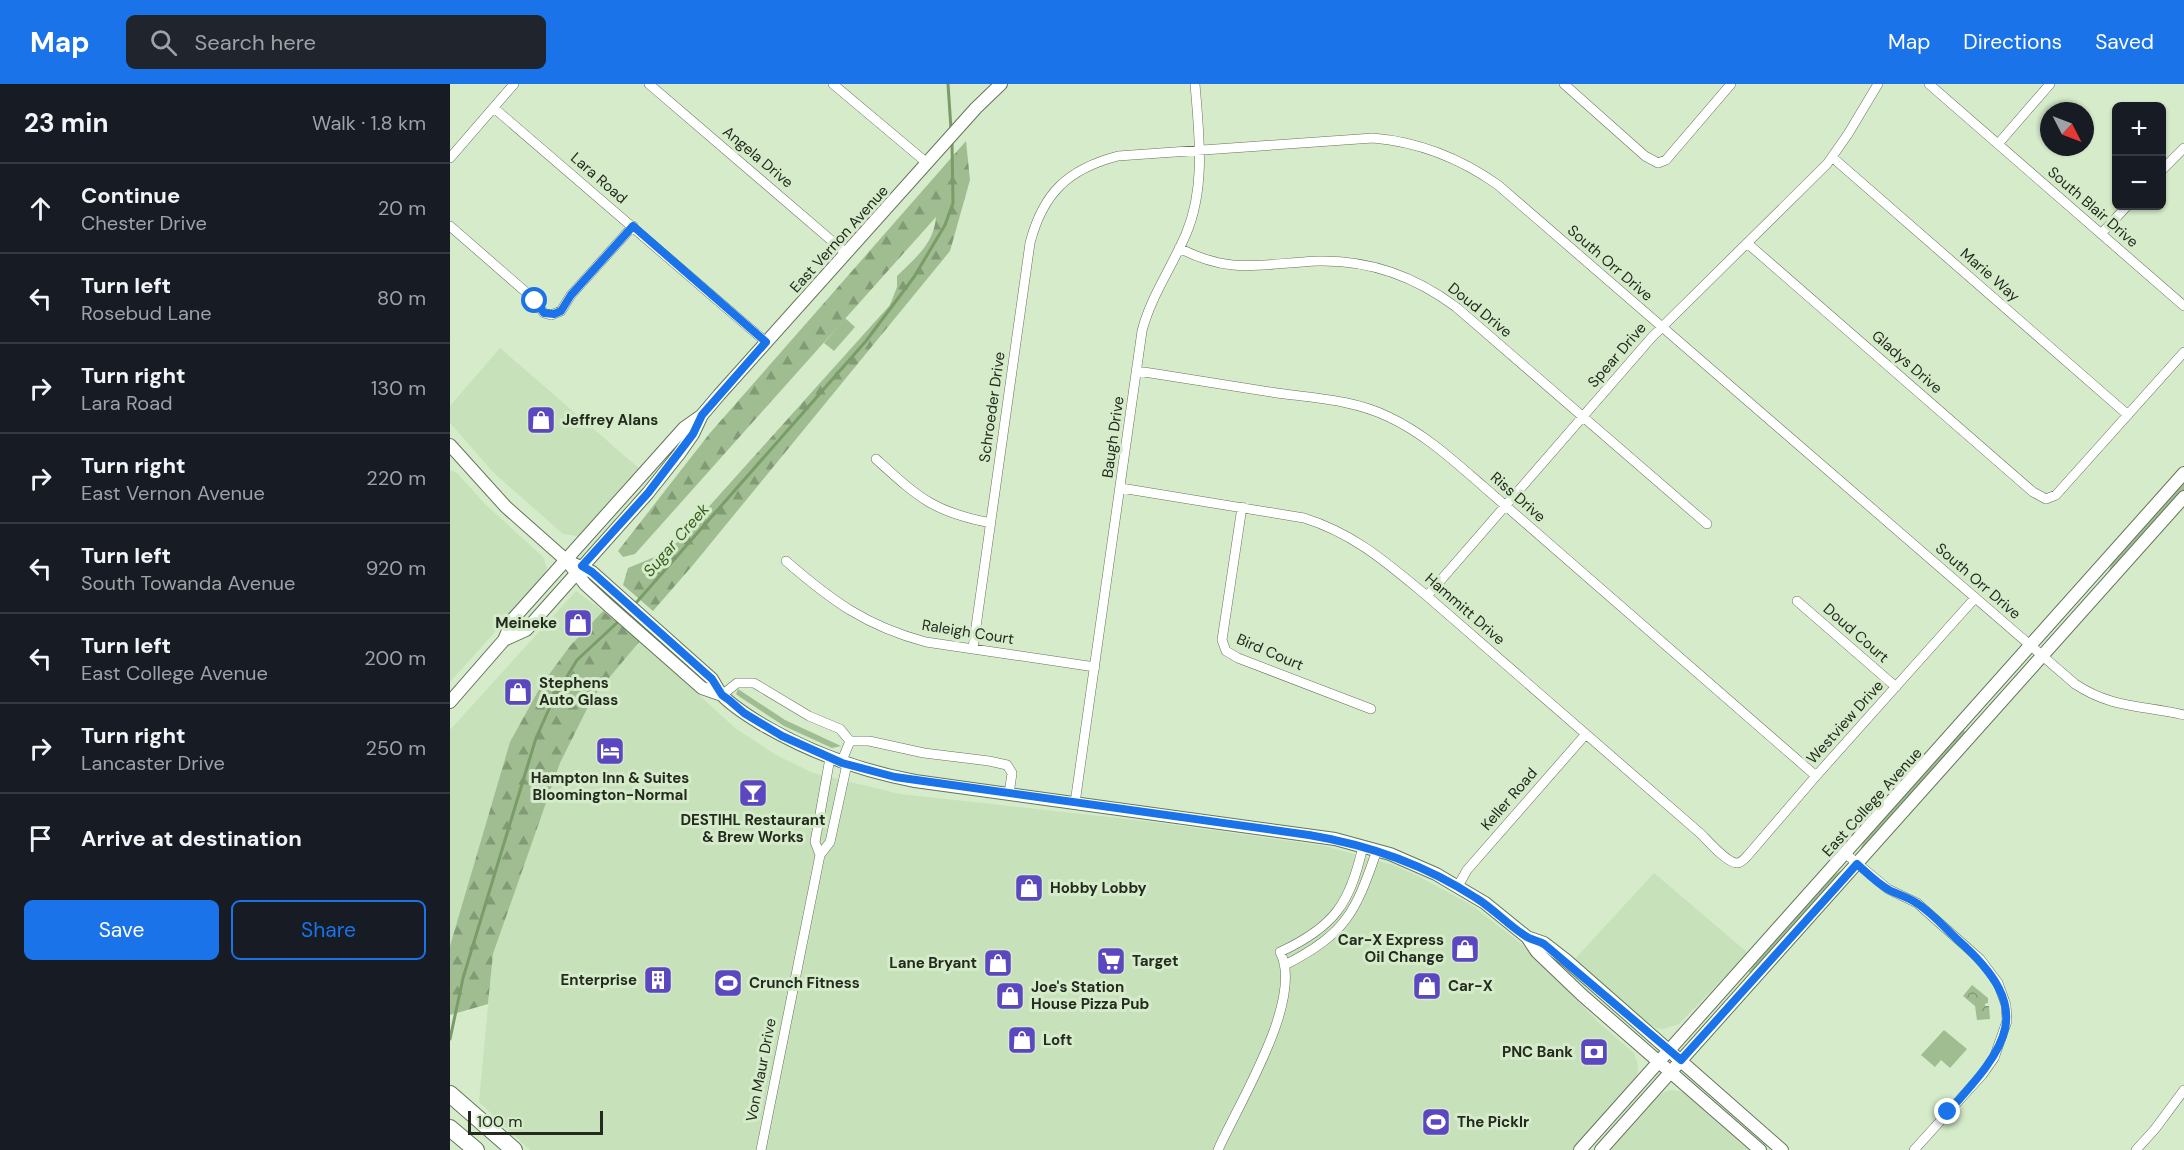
<!DOCTYPE html>
<meta charset="utf-8">
<style>
:root{--surface:#171b24;--page:#20242c;--text:#f1f3f6;--muted:#9ea1a6;--line:#363941;--accent:#1a73e8}
body{margin:0;font-family:"DM Sans",sans-serif;background:var(--page);color:var(--text)}
.controls{position:absolute;right:18px;top:18px;display:grid;overflow:hidden;border-radius:9px;box-shadow:0 2px 4px #0004}
.controls button{width:54px;height:54px;display:grid;place-items:center;padding:0;border:0;border-bottom:2px solid var(--line);background:var(--surface);color:var(--text);font:30px sans-serif}
.compass{position:absolute;left:1590px;top:18px;width:54px;height:54px;border-radius:50%;background:var(--surface);box-shadow:0 2px 4px #0004;rotate:132deg}
.scale{position:absolute;left:18px;bottom:15px;width:135px;box-sizing:border-box;padding-left:6px;border:3px solid #232b1f;border-top:0;font-size:16px;line-height:21px;white-space:nowrap;color:#232b1f;-webkit-text-stroke:4px #d5ebca;paint-order:stroke}
.stop{position:absolute;width:18px;height:18px;margin:-14px;border:4px solid #1a73e8;border-radius:50%;background:#fff}
.stop.end{background:#1a73e8;border-color:#fff;box-shadow:0 2px 6px #0008}
.list{margin:0;padding:0;list-style:none}
h2{display:flex;justify-content:space-between;align-items:center;height:78px;margin:0;padding:0 24px;font-size:26px}
h2 small{font-size:20px;font-weight:400;color:var(--muted)}
.list li{display:grid;grid-template-columns:39px 1fr auto;gap:18px;align-items:center;box-sizing:border-box;height:90px;padding:0 24px;border-top:2px solid var(--line)}
.list b{display:block;font-size:22px;white-space:nowrap}
.list p{margin:0;font-size:20px;white-space:nowrap;color:var(--muted)}
.list em{font-size:20px;font-style:normal;color:var(--muted)}
.actions{display:flex;gap:12px;padding:18px 24px}
.actions a{flex:1;padding:14px 0;border:2px solid var(--accent);border-radius:9px;text-align:center;font-size:21px;color:var(--accent)}
.actions .main{background:var(--accent);color:#fff}
.icon{flex:none;width:33px;height:33px;fill:none;stroke:currentColor;stroke-width:2;stroke-linecap:round;stroke-linejoin:round}
.map{position:relative;flex:none;width:1734px;height:1066px;overflow:hidden}
header{display:flex;align-items:center;gap:36px;box-sizing:border-box;height:84px;padding:0 30px;background:var(--accent);color:#fff}
header strong{font-size:28px}
nav{display:flex;gap:33px;margin-inline-start:auto;font-size:21px}
.search{width:420px;height:54px;background:var(--page);display:flex;align-items:center;gap:15px;box-sizing:border-box;padding:0 21px;border-radius:9px;color:var(--muted);font-size:22px}
main{display:flex}
aside{flex:1;background:var(--surface)}
.map>svg:first-child{display:block}
</style>
<header>
<strong>Map</strong>
<div class="search"><svg class="icon" aria-label="search" viewBox="0 0 24 24"><circle cx="10" cy="10" r="6"/><path d="M15 15l6 6"/></svg>Search here</div>
<nav><a>Map</a><a>Directions</a><a>Saved</a></nav>
</header>
<main>
<aside>
<h2>23 min<small>Walk · 1.8 km</small></h2>
<ul class="list">
<li><svg class="icon" aria-label="ahead" viewBox="0 0 24 24"><path d="M12 20V5M6 11l6-6 6 6"/></svg><div><b>Continue</b><p>Chester Drive</p></div><em>20 m</em></li>
<li><svg class="icon" aria-label="left" viewBox="0 0 24 24"><path d="M17 20v-9H6M10 6l-5 5 5 5"/></svg><div><b>Turn left</b><p>Rosebud Lane</p></div><em>80 m</em></li>
<li><svg class="icon" aria-label="right" viewBox="0 0 24 24"><path d="M7 20v-9h11M14 6l5 5-5 5"/></svg><div><b>Turn right</b><p>Lara Road</p></div><em>130 m</em></li>
<li><svg class="icon" aria-label="right" viewBox="0 0 24 24"><path d="M7 20v-9h11M14 6l5 5-5 5"/></svg><div><b>Turn right</b><p>East Vernon Avenue</p></div><em>220 m</em></li>
<li><svg class="icon" aria-label="left" viewBox="0 0 24 24"><path d="M17 20v-9H6M10 6l-5 5 5 5"/></svg><div><b>Turn left</b><p>South Towanda Avenue</p></div><em>920 m</em></li>
<li><svg class="icon" aria-label="left" viewBox="0 0 24 24"><path d="M17 20v-9H6M10 6l-5 5 5 5"/></svg><div><b>Turn left</b><p>East College Avenue</p></div><em>200 m</em></li>
<li><svg class="icon" aria-label="right" viewBox="0 0 24 24"><path d="M7 20v-9h11M14 6l5 5-5 5"/></svg><div><b>Turn right</b><p>Lancaster Drive</p></div><em>250 m</em></li>
<li><svg class="icon" aria-label="arrive" viewBox="0 0 24 24"><path d="M6 21V4h12l-3 4 3 4H6"/></svg><div><b>Arrive at destination</b></div></li>
</ul>
<div class="actions"><a class="main">Save</a><a>Share</a></div>
</aside>
<div class="map">
<svg width="1734" height="1066" viewBox="0 0 1734 1066">
<defs>
<pattern id="forest-firs" width="22" height="20" patternUnits="userSpaceOnUse" patternTransform="scale(1.5)"><rect width="22" height="20" fill="#a0bd91"/><path d="M5 1l3.5 6h-7zM16 11l3.5 6h-7z" fill="#829a76"/></pattern>
<pattern id="park-crowns" width="20" height="18" patternUnits="userSpaceOnUse" patternTransform="scale(1.5)"><rect width="20" height="18" fill="#a0bd91"/><path d="M2 6a3 3 0 1 1 6 0M12 15a3 3 0 1 1 6 0" fill="none" stroke="#829a76"/></pattern>
</defs>
<rect width="100%" height="100%" fill="#d5ebca"/>
<!-- built -->
<path fill="#c7e1ba" d="M50 264 191 386 133 449 127 452 113 450 44 389 0 339V322Z
M0 386 7 389 35 420 93 473 97 484 93 494 0 598Z
M126 507 153 527 120 562 92 600 76 629 0 862V646Z
M190 557 285 644 326 671 363 689 450 710 703 738 875 762 943 781 968 792 1023 822 1079 866 1149 939 1184 969 1188 981 1187 993 1123 1066H80L29 1018 43 870 110 679 143 613Z
M1204 789 1298 869 1229 940 1213 945 1206 944 1196 938 1124 876Z
M1222 1006 1234 1008 1299 1066H1159L1207 1013 1214 1008Z"/>
<!-- green -->
<path fill="#a0bd91" d="M395 234 405 243 384 267 374 259Z
M1734 398V406L1658 490 1662 478Z
M288 605 335 636 391 662 382 664 334 642 290 613 286 610Z
M1513 645 1515 648 1503 665 1409 768 1415 755Z
M1395 784 1302 890 1299 888 1311 871 1381 793Z
M1494 946 1517 965 1500 984 1491 976 1485 983 1471 971Z"/>
<!-- forest -->
<path fill="url(#forest-firs)" d="M516 57 520 96 500 167 243 481 203 527 173 501 178 484 219 467 440 221 447 203V192C465 174 484 160 486 133L185 470 173 473 168 467 260 349Z
M153 527 190 557 143 613 110 679 43 870 38 920 0 931V862L60 658 92 600 120 562Z"/>
<!-- park -->
<path fill="url(#park-crowns)" d="M1522 901 1538 914V919L1535 920V922H1539L1540 935 1527 936 1525 922 1513 912Z"/>
<g fill="none" stroke-linecap="round" stroke-linejoin="round">
<!-- stream -->
<path stroke="#7a9c68" stroke-width="3" d="M498 0 501 45
M185 520 416 257 464 193 495 141 503 119 502 58
M0 955 13 894 86 654 104 614 127 576 170 536"/>
<!-- street casing -->
<g stroke="#627559" stroke-width="10">
<path id="street" d="M199 0 396 169
M383 0 477 79
M1114 0 1195 72 1208 79 1216 76 1281 0
M1479 0 1734 222
M44 24 316 258
M1548 60 1600 0
M1382 73 1678 331
M0 74 64 0
M1712 86 1734 64
M0 142 78 210 94 229 101 231 111 227 121 211 183 142
M1651 150 1677 122
M1297 159 1583 408 1596 415 1606 411 1734 268
M729 164C783 192 812 179 869 177 919 176 966 193 1006 223L1257 440
M687 287C734 294 781 302 827 309 865 314 904 316 939 333 975 350 1004 377 1034 403L1366 692
M426 375C468 413 483 428 541 439
M671 404 854 434C905 450 937 479 977 512L1251 750C1258 757 1277 779 1287 779 1292 779 1296 773 1299 770L1366 692 1525 514
M792 423 772 556 776 567 788 574 921 625
M336 477C382 517 416 542 476 558L645 583
M977 512 1202 253 1377 80 1398 50 1428 0
M1347 517 1446 603
M523 564 580 159C593 109 618 85 668 72L923 54C970 58 1010 74 1048 101L1625 600C1663 625 1692 621 1734 631
M272 611 287 599H304L359 632 390 645 400 657H419L474 669 539 677 557 681 562 689 559 710
M391 679 400 657
M625 719 692 247C701 212 722 183 736 150 756 103 749 50 745 0
M1396 770 1438 805 1467 819 1530 875 1548 899 1556 921 1557 937 1544 974 1532 991 1464 1066
M370 771 365 758 380 674
M1008 802 1017 786 1136 650
M835 881C896 849 905 830 927 766
M311 1066 370 771 380 758 397 680
M768 1066C788 1020 855 915 830 868 884 843 900 820 913 762
M1686 1066 1705 1045 1734 1006"/>
</g>
<!-- secondary casing -->
<g stroke="#627559" stroke-width="14">
<path id="secondary" d="M0 361 56 423 117 477 135 500 159 522 252 604 272 611
M117 477 142 488 262 595C265 600 268 606 272 611 283 623 300 633 313 641 361 669 411 687 465 697L885 755 940 770 986 790 1035 819 1077 853 1094 859 1116 876 1332 1066
M54 556 76 546 198 409 229 370 243 350 252 331 269 311 526 24 551 0
M0 618 54 556 63 535 234 344 251 332
M1077 853 1087 868 1132 911 1310 1066
M1130 1066 1734 389
M1151 1066 1734 413"/>
</g>
<!-- highway casing -->
<g stroke="#627559" stroke-width="18">
<path id="highway" d="M0 1010 64 1066
M0 1044 26 1066"/>
</g>
<!-- street -->
<use href="#street" stroke="#fff" stroke-width="9"/>
<!-- secondary -->
<use href="#secondary" stroke="#fff" stroke-width="12"/>
<!-- highway -->
<use href="#highway" stroke="#fff" stroke-width="16"/>
</g>
<g fill="none" stroke-linecap="round" stroke-linejoin="round">
<!-- route -->
<path stroke="#1a73e8" stroke-width="8" d="M85 217 94 229 104 230 111 227 121 211 183 142 316 258 252 331 243 350 198 409 132 482 142 488 262 595 272 611 279 616 294 629 332 652 392 679 445 693 859 751C919 761 974 780 1026 814 1044 825 1059 842 1077 853 1082 856 1089 857 1094 860L1231 976 1407 780C1417 789 1427 799 1439 806 1449 811 1460 814 1468 820 1483 830 1496 845 1509 857 1587 927 1558 961 1498 1028"/>
</g>
<!-- icons -->
<defs>
<g id="shop-square" transform="scale(1.5)"><rect x="-9" y="-9" width="18" height="18" rx="4" fill="#5b47bf" stroke="#d5ebca"/><path d="M-5-2.5h2.3a2.7 3.5 0 0 1 5.4 0H5L5.5 6h-11ZM-1.5-2.5h3a1.5 2.3 0 0 0-3 0Z" fill="#fff"/></g>
<g id="hotel-square" transform="scale(1.5)"><rect x="-9" y="-9" width="18" height="18" rx="4" fill="#5b47bf" stroke="#d5ebca"/><path d="M-6-4.5h1.5V1H6V5H4.5V3h-9V5H-6ZM-4 0a1.8 1.8 0 1 1 3.6 0ZM.5 0V-2.5h3Q6-2.5 6 0Z" fill="#fff"/></g>
<g id="bar-square" transform="scale(1.5)"><rect x="-9" y="-9" width="18" height="18" rx="4" fill="#5b47bf" stroke="#d5ebca"/><path d="M-6-5H6L.8 .8V4.5H3.5V6h-7V4.5H-.8V.8Z" fill="#fff"/></g>
<g id="supermarket-square" transform="scale(1.5)"><rect x="-9" y="-9" width="18" height="18" rx="4" fill="#5b47bf" stroke="#d5ebca"/><path d="M-6-5.5h2.5l.6 2H6L4.5 2H-2.5L-4.4-4H-6ZM-1.5 3.2a1.3 1.3 0 1 0 .1 0ZM3 3.2a1.3 1.3 0 1 0 .1 0Z" fill="#fff"/></g>
<g id="building-square" transform="scale(1.5)"><rect x="-9" y="-9" width="18" height="18" rx="4" fill="#5b47bf" stroke="#d5ebca"/><path d="M-4-6H4V6H1V3H-1V6H-4ZM-2.5-4.3h1.7v1.8h-1.7ZM.8-4.3h1.7v1.8H.8ZM-2.5-1h1.7V.8h-1.7ZM.8-1h1.7V.8H.8Z" fill="#fff"/></g>
<g id="stadium-square" transform="scale(1.5)"><rect x="-9" y="-9" width="18" height="18" rx="4" fill="#5b47bf" stroke="#d5ebca"/><path d="M0-5a6.5 5 0 1 0 0 10a6.5 5 0 1 0 0-10ZM-3.5-1.8h7v3.6h-7Z" fill="#fff"/></g>
<g id="bank-square" transform="scale(1.5)"><rect x="-9" y="-9" width="18" height="18" rx="4" fill="#5b47bf" stroke="#d5ebca"/><path d="M-6-4H6V4H-6ZM0-2.3a2.3 2.3 0 1 0 0 4.6a2.3 2.3 0 1 0 0-4.6Z" fill="#fff"/></g>
</defs>
<g fill-rule="evenodd">
<use href="#shop-square" x="91" y="336"/>
<use href="#shop-square" x="128" y="539"/>
<use href="#shop-square" x="68" y="608"/>
<use href="#hotel-square" x="160" y="667"/>
<use href="#bar-square" x="303" y="709"/>
<use href="#shop-square" x="579" y="804"/>
<use href="#shop-square" x="1015" y="865"/>
<use href="#supermarket-square" x="661" y="877"/>
<use href="#shop-square" x="548" y="879"/>
<use href="#building-square" x="208" y="896"/>
<use href="#stadium-square" x="278" y="899"/>
<use href="#shop-square" x="977" y="902"/>
<use href="#shop-square" x="560" y="912"/>
<use href="#shop-square" x="572" y="956"/>
<use href="#bank-square" x="1144" y="968"/>
<use href="#stadium-square" x="986" y="1038"/>
</g>
<g text-anchor="middle" dominant-baseline="central" stroke-width="6" stroke-linejoin="round" paint-order="stroke">
<!-- street labels -->
<g font-size="15" fill="#232b1f" stroke="#d5ebca">
<text transform="translate(308 73) rotate(40)">Angela Drive</text>
<text transform="translate(149 94) rotate(41)">Lara Road</text>
<text transform="translate(1643 123) rotate(41)">South Blair Drive</text>
<text transform="translate(389 155) rotate(-48)">East Vernon Avenue</text>
<text transform="translate(1160 179) rotate(41)">South Orr Drive</text>
<text transform="translate(1540 191) rotate(41)">Marie Way</text>
<text transform="translate(1030 226) rotate(39)">Doud Drive</text>
<text transform="translate(1167 271) rotate(-49)">Spear Drive</text>
<text transform="translate(1457 278) rotate(41)">Gladys Drive</text>
<text transform="translate(542 323) rotate(-82)">Schroeder Drive</text>
<text transform="translate(663 353) rotate(-82)">Baugh Drive</text>
<text transform="translate(1068 413) rotate(41)">Riss Drive</text>
<text transform="translate(1528 497) rotate(41)">South Orr Drive</text>
<text transform="translate(1015 525) rotate(41)">Hammitt Drive</text>
<text transform="translate(518 548) rotate(9)">Raleigh Court</text>
<text transform="translate(1406 549) rotate(41)">Doud Court</text>
<text transform="translate(820 568) rotate(23)">Bird Court</text>
<text transform="translate(1395 638) rotate(-48)">Westview Drive</text>
<text transform="translate(1059 715) rotate(-49)">Keller Road</text>
<text transform="translate(1422 718) rotate(-48)">East College Avenue</text>
<text transform="translate(311 986) rotate(-79)">Von Maur Drive</text>
</g>
<!-- poi labels -->
<g font-size="15" font-weight="bold" fill="#232b1f" stroke="#d5ebca" text-anchor="start">
<text x="112" y="336">Jeffrey Alans</text>
<text x="107" y="539" text-anchor="end">Meineke</text>
<text x="89" y="599">Stephens<tspan x="89" dy="17">Auto Glass</tspan></text>
<text x="160" y="694" text-anchor="middle">Hampton Inn &amp; Suites<tspan x="160" dy="17">Bloomington-Normal</tspan></text>
<text x="303" y="736" text-anchor="middle">DESTIHL Restaurant<tspan x="303" dy="17">&amp; Brew Works</tspan></text>
<text x="600" y="804">Hobby Lobby</text>
<text x="994" y="856" text-anchor="end">Car-X Express<tspan x="994" dy="17">Oil Change</tspan></text>
<text x="682" y="877">Target</text>
<text x="527" y="879" text-anchor="end">Lane Bryant</text>
<text x="187" y="896" text-anchor="end">Enterprise</text>
<text x="299" y="899">Crunch Fitness</text>
<text x="998" y="902">Car-X</text>
<text x="581" y="903">Joe's Station<tspan x="581" dy="17">House Pizza Pub</tspan></text>
<text x="593" y="956">Loft</text>
<text x="1123" y="968" text-anchor="end">PNC Bank</text>
<text x="1007" y="1038">The Picklr</text>
</g>
<!-- water labels -->
<g font-size="16" font-style="italic" fill="#345d19" stroke="#d5ebca">
<text transform="translate(226 456) rotate(-49)">Sugar Creek</text>
</g>
</g>
</svg>
<div class="controls">
<button>+</button>
<button>−</button>
</div>
<svg class="compass" viewBox="-18 -18 36 36"><path d="M0-13l5 13h-10z" fill="#e53935"/><path d="M0 13l5-13h-10z" fill="#9ea1a6"/></svg>
<div class="scale">100 m</div>
<div class="stop" style="left:85px;top:217px"></div>
<div class="stop end" style="left:1498px;top:1028px"></div>
</div>
</main>
